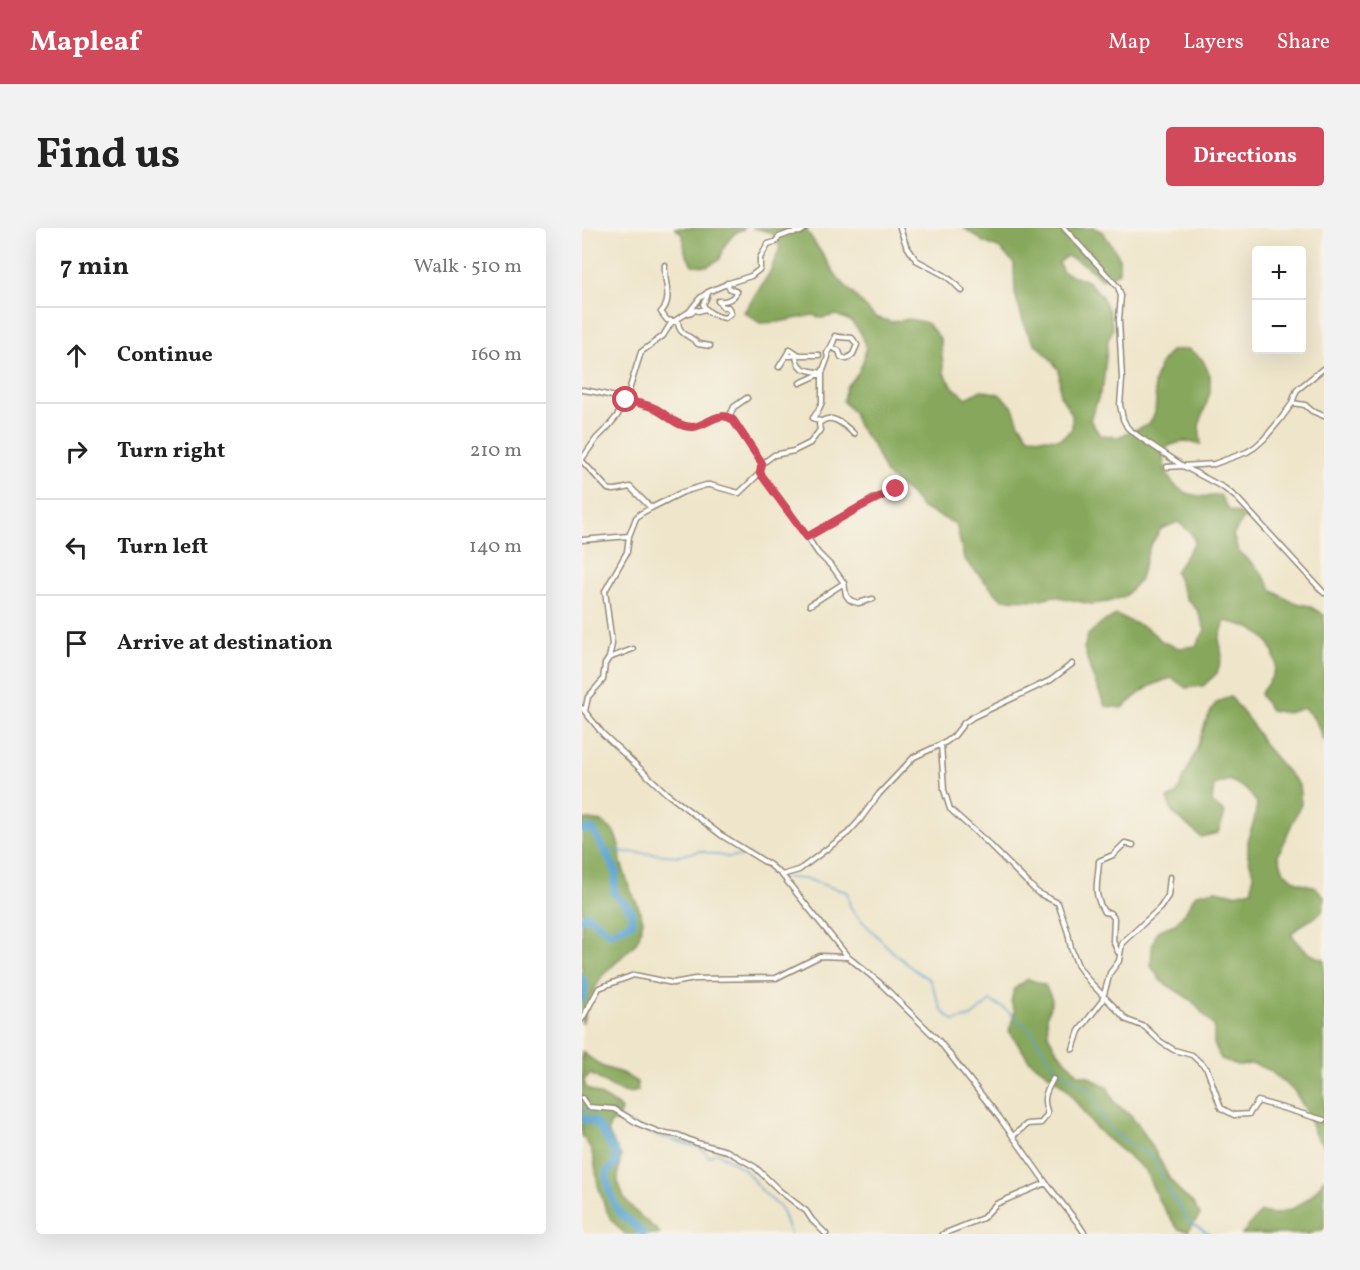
<!DOCTYPE html>
<meta charset="utf-8">
<style>
:root{--surface:#fff;--page:#f2f2f2;--text:#222;--muted:#767676;--line:#e0e0e0;--accent:#d1495b}
body{margin:0;font-family:Vollkorn,serif;background:var(--page);color:var(--text)}
.controls{position:absolute;right:18px;top:18px;display:grid;overflow:hidden;border-radius:6px;box-shadow:0 6px 24px #0002}
.controls button{width:54px;height:54px;display:grid;place-items:center;padding:0;border:0;border-bottom:2px solid var(--line);background:var(--surface);color:var(--text);font:30px sans-serif}
.stop{position:absolute;width:18px;height:18px;margin:-14px;border:4px solid #d1495b;border-radius:50%;background:#fff}
.stop.end{background:#d1495b;border-color:#fff;box-shadow:0 2px 6px #0008}
.list{margin:0;padding:0;list-style:none}
h2{display:flex;justify-content:space-between;align-items:center;height:78px;margin:0;padding:0 24px;font-size:26px}
h2 small{font-size:20px;font-weight:400;color:var(--muted)}
.list li{display:grid;grid-template-columns:39px 1fr auto;gap:18px;align-items:center;box-sizing:border-box;height:96px;padding:0 24px;border-top:2px solid var(--line)}
.list b{display:block;font-size:22px;white-space:nowrap}
.list em{font-size:20px;font-style:normal;color:var(--muted)}
.icon{flex:none;width:33px;height:33px;fill:none;stroke:currentColor;stroke-width:2;stroke-linecap:round;stroke-linejoin:round}
.map{position:relative;flex:none;width:742px;height:1006px;overflow:hidden;border-radius:6px}
header{display:flex;align-items:center;gap:36px;box-sizing:border-box;height:84px;padding:0 30px;background:var(--accent);color:#fff}
header strong{font-size:28px}
nav{display:flex;gap:33px;margin-inline-start:auto;font-size:21px}
.intro{display:flex;align-items:center;justify-content:space-between;box-sizing:border-box;height:144px;padding:0 36px}
h1{margin:0;font-size:42px}
.button{padding:15px 27px;border-radius:6px;background:var(--accent);color:#fff;font-size:21px;font-weight:700}
main{display:flex;gap:36px;padding:0 36px}
aside{flex:1;background:var(--surface);border-radius:6px;box-shadow:0 6px 24px #0002}
.map>svg:first-child{display:block}
</style>
<header>
<strong>Mapleaf</strong>
<nav><a>Map</a><a>Layers</a><a>Share</a></nav>
</header>
<div class="intro"><h1>Find us</h1><a class="button">Directions</a></div>
<main>
<aside>
<h2>7 min<small>Walk · 510 m</small></h2>
<ul class="list">
<li><svg class="icon" aria-label="ahead" viewBox="0 0 24 24"><path d="M12 20V5M6 11l6-6 6 6"/></svg><div><b>Continue</b></div><em>160 m</em></li>
<li><svg class="icon" aria-label="right" viewBox="0 0 24 24"><path d="M7 20v-9h11M14 6l5 5-5 5"/></svg><div><b>Turn right</b></div><em>210 m</em></li>
<li><svg class="icon" aria-label="left" viewBox="0 0 24 24"><path d="M17 20v-9H6M10 6l-5 5 5 5"/></svg><div><b>Turn left</b></div><em>140 m</em></li>
<li><svg class="icon" aria-label="arrive" viewBox="0 0 24 24"><path d="M6 21V4h12l-3 4 3 4H6"/></svg><div><b>Arrive at destination</b></div></li>
</ul>
</aside>
<div class="map">
<svg width="742" height="1006" viewBox="0 0 742 1006">
<rect width="100%" height="100%" fill="#f7f3e8"/>
<filter id="ink" filterUnits="userSpaceOnUse"><feTurbulence type="fractalNoise" baseFrequency=".0167" numOctaves="2"/><feDisplacementMap in="SourceGraphic" scale="12" xChannelSelector="R" yChannelSelector="G"/><feConvolveMatrix kernelMatrix="1 2 1 2 8 2 1 2 1" color-interpolation-filters="sRGB"/></filter>
<filter id="wash" filterUnits="userSpaceOnUse"><feTurbulence type="fractalNoise" baseFrequency=".008" numOctaves="4" result="noise"/><feDisplacementMap in="SourceGraphic" scale="24" xChannelSelector="R" yChannelSelector="G"/><feGaussianBlur stdDeviation="1.35" result="paint"/><feColorMatrix in="noise" values="0 0 0 0 0 0 0 0 0 0 0 0 0 0 0 0 0 1.4 0 .05"/><feComposite in="paint" operator="in"/></filter>
<g filter="url(#wash)">
<rect width="100%" height="100%" fill="#efe5ca"/>
<!-- forest -->
<path fill="#87a85c" stroke="#61693d" stroke-width="1.5" d="M92 0H163L152 6 143 17 138 31 125 38 110 37C108 32 104 28 103 23 101 12 104 6 92 0Z
M170 0H223L256 50 293 89 310 94 327 91 345 95 358 110 362 145 371 159 385 170 399 162 417 166 430 178 437 195 447 209 478 211 490 201V186L478 167 477 142 465 127 452 115 443 100 433 66 432 35 418 21 402 14 382 0H513L521 4 537 29V44L519 52C509 40 499 33 484 28L477 35 481 44 505 53 519 67 527 83 531 101 526 112 521 157 508 192 518 207 536 209 567 196 573 185 574 172 572 155 578 136 589 123 606 121 620 131 628 147V165L617 198 619 216 602 213 586 218 581 229C582 235 583 243 586 248 596 267 619 271 638 267L647 282 663 288 651 307 656 323 679 344 691 363 710 374 727 378 742 387V515L734 493 722 480 705 485 688 482 678 466C684 458 693 447 694 436 694 435 692 429 692 427 686 404 665 397 643 393L637 411 640 428 635 445 621 458 604 460 590 450C568 456 557 464 541 480L523 478 509 444 502 420 506 407 519 395 534 387 566 401 581 414 597 420 614 418 623 402 616 383 604 370 593 344 613 314 609 305 596 294 579 301 568 318 557 353 543 368 526 374 509 376 472 368 454 372 419 371 382 331 374 296 340 280 328 266 304 246 290 216 276 198 271 184 261 173 264 159 275 147 281 134 284 120 279 105 269 93 254 87 240 90 231 87 197 94 178 95 162 84 187 46 198 20 191 6 178 1Z
M648 468 669 495 684 519 717 557 719 576 696 627 702 644 716 654 733 659 742 668C742 686 739 686 725 694 719 697 714 702 709 706 718 718 726 728 742 731V918L734 909 722 879 713 864 687 842 672 836 655 837 639 831 632 816V798L609 772 579 753 569 738 570 720 575 703 593 696 604 683 614 666 634 662 653 666 670 662 671 645 666 628V610L672 594 675 575 664 561 648 552 632 557 630 574 643 585 636 605 619 609 591 585 585 571 594 567 614 523 624 493 633 476Z
M0 591 21 594 32 604 38 620 39 634 47 659 55 675 61 692 57 709 53 716 20 748 8 770 0 796Z
M446 751 463 757 470 771 465 789 466 806 474 821 496 846 506 848 526 860 533 875 547 886 558 899 576 928 587 950 600 966 611 975 618 987 606 1003 596 1001 577 973 563 942 523 909 511 897 484 860 461 842 447 832 427 803 433 783 429 774 432 761Z
M0 824 21 839 40 845 55 854 56 863C35 870 26 854 8 846L2 852 4 860C14 865 34 874 39 882L36 891 28 896 26 904 39 928 36 945V954L42 970 54 984 79 1006H43C39 1002 34 997 30 992 23 983 19 968 16 957 13 938 13 922 0 908Z
M742 950V1001L726 1006H660L679 984C685 985 693 987 698 985 716 981 734 967 742 950Z"/>
<g fill="none" stroke-linecap="round" stroke-linejoin="round">
<!-- stream -->
<path stroke="#58a3d0" stroke-width="1.5" d="M22 622 96 628 118 623 145 629 166 627 183 636 200 650
M205 650 225 651 248 659 265 664 268 678 273 686 310 723 331 741 348 752 360 783 372 793 389 789 408 773 422 780 448 802 471 837 510 865 522 894 536 908 571 929 584 957 606 993 628 1006
M0 880 9 884 31 885 46 895 67 905 119 920 127 929 135 924 164 943 181 964 199 980 208 1006"/>
<!-- river -->
<path stroke="#58a3d0" stroke-width="8" d="M0 601 11 602 34 643 32 665 49 682 50 695 28 705 5 687 0 691
M0 750 3 760 0 770
M0 890 13 894 20 903 34 926 33 936 24 945C26 957 29 972 36 982 42 991 54 996 61 1006"/>
</g>
</g>
<g filter="url(#ink)">
<g fill="none" stroke-linecap="round" stroke-linejoin="round">
<!-- minor casing -->
<g stroke="#958874" stroke-width="7">
<path id="minor" d="M318 0 324 17 334 32 362 47 370 53 380 63
M482 0 536 59 539 68 537 91 540 151 538 177 541 191 545 199 548 202 559 210 601 238 642 260 655 270 742 365
M83 37C81 52 92 72 79 84L85 92 96 94C97 108 109 107 116 116L128 118
M126 65 124 71 121 76C124 84 135 89 143 90L149 85 146 79H141L136 73C145 74 151 71 155 64L147 60 145 55
M107 85 114 82 117 83 123 81
M205 128H210L214 126C214 143 226 142 240 145V174L236 183 231 190 234 192 239 193
M197 139 205 126 208 121 217 127H237
M218 155 240 145 246 129 245 125C249 118 252 116 253 108 258 110 264 109 270 110L275 117 271 126 265 131 259 129 257 123 249 119
M0 162C18 164 34 169 51 174 58 176 67 177 73 181 85 187 93 197 107 199 121 201 137 180 151 192L180 235 178 245 157 265 128 257H124L101 264 69 280 58 286 54 290 47 308 45 324 23 363 30 416 27 430
M710 175 723 177 730 183 742 188
M147 189 152 179 165 170
M0 231 14 211 26 199 35 188 44 172 59 124 81 108 89 95 107 84 118 70 126 64 147 55 169 48 178 41V30L186 16 193 14 197 9 208 5 218 4 224 0
M0 233 26 261C33 264 41 260 48 259L69 280
M181 235 192 227 212 223 228 215 238 202 237 196C248 183 263 197 272 206
M585 239 632 236 665 224 673 219 682 211 698 192 709 177 715 162 742 140
M178 245 215 294 236 325 252 341 262 355 264 367 267 371 270 373 276 375 291 371
M225 309 291 271 314 261
M0 312 47 308
M228 377 262 355
M0 480 21 506 84 565 139 607 188 637 200 647 266 729 298 755 357 813 417 889 464 955 495 994 503 1006
M3 483 6 469 21 452 23 436 27 430 51 421
M359 516 362 562 368 581 407 616 456 665 476 675 486 705 489 720 496 738 507 753 545 792 563 799 579 814 592 822 610 827 625 841 639 880 652 887 667 886 676 873 742 892
M200 647 217 642 266 605 277 593 297 566 332 529 364 514 372 508 382 495 391 489 469 452 490 436
M536 724 531 713 532 690 528 685 522 684C510 663 516 656 517 633L531 627 543 615 551 617
M0 791 17 760 52 747 91 755 113 751 194 750 238 728 265 729
M491 821 497 803 520 773 528 745 537 733 540 715 578 680 586 668 588 649
M0 870 6 879 32 881 57 896 77 904 96 907 115 915 145 923 173 939 198 963 224 983 230 992 244 1006
M431 908 445 896 459 895C471 881 462 885 463 871 463 864 468 857 471 851
M361 1006 401 990 414 976 464 955"/>
</g>
<!-- minor -->
<use href="#minor" stroke="#fff" stroke-width="4"/>
</g>
</g>
<g fill="none" stroke-linecap="round" stroke-linejoin="round" filter="url(#ink)">
<!-- route -->
<path stroke="#d1495b" stroke-width="8" d="M44 172C53 175 64 176 72 180 85 186 95 200 111 199 124 198 138 181 151 192L180 235 178 245 225 309 278 279 314 261"/>
</g>
</svg>
<div class="controls">
<button>+</button>
<button>−</button>
</div>
<div class="stop" style="left:44px;top:172px"></div>
<div class="stop end" style="left:314px;top:261px"></div>
</div>
</main>
